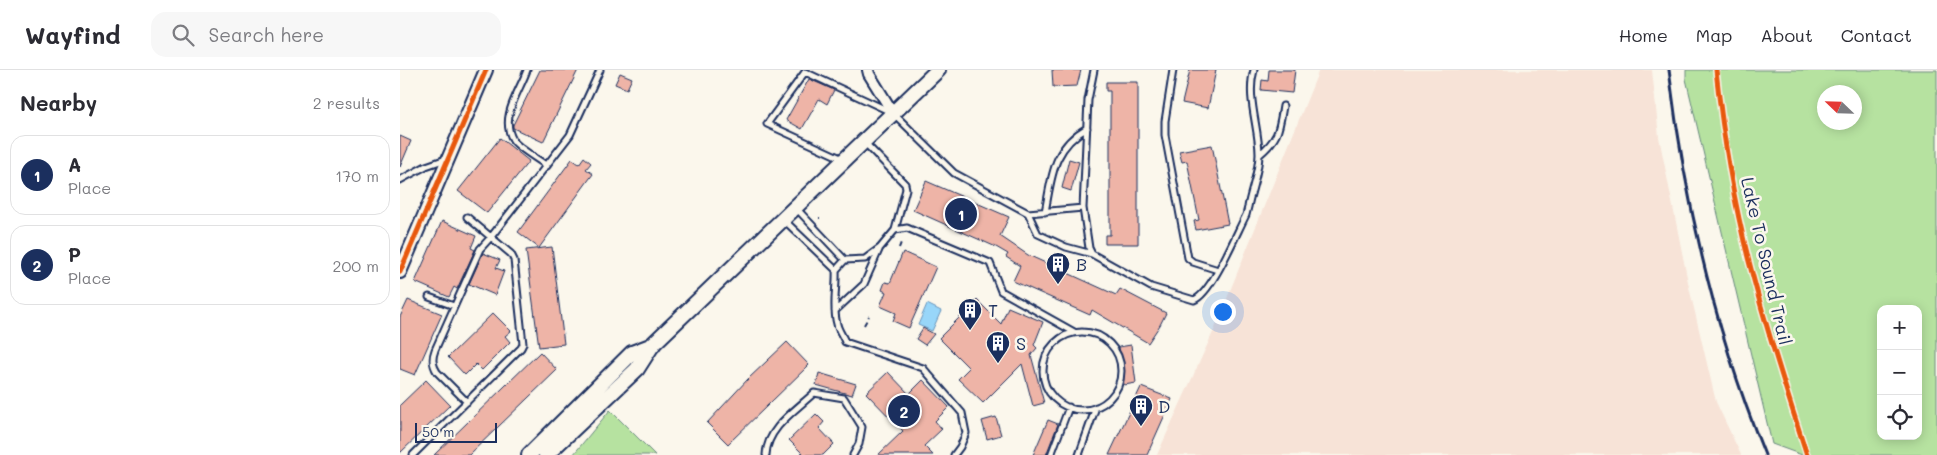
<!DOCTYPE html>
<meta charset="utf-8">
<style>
:root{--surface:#fff;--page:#f7f7f7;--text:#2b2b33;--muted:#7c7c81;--line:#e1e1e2;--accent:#1b2f5e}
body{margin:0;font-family:Mali,sans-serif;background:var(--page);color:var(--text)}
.controls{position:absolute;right:15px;bottom:15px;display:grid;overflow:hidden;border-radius:10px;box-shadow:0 2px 12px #0003}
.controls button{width:45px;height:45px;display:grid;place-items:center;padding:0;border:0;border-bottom:1px solid var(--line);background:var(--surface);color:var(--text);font:25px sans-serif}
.compass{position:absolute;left:1417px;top:15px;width:45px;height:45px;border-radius:50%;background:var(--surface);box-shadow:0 2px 12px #0003;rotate:293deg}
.scale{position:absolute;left:15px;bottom:12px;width:82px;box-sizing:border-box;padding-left:5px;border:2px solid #1b2f5e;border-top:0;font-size:14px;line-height:18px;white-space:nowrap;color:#1b2f5e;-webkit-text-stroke:4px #fbf7ec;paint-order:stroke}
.you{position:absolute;left:822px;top:241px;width:18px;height:18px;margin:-12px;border:4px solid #fff;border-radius:50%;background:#1a73e8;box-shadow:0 0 0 8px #1a73e833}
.badge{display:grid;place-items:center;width:32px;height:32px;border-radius:50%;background:var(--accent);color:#fff;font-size:16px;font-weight:700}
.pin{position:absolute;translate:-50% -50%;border:2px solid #fff;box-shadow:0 1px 5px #0006}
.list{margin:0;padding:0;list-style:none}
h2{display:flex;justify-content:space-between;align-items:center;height:65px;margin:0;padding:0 20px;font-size:21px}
h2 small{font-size:16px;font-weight:400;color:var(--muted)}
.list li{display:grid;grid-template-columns:32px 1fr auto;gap:15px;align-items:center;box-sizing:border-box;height:80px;margin:0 10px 10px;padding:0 10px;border:1px solid var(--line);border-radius:15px}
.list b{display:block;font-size:19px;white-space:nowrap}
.list p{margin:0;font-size:16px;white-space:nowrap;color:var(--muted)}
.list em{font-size:16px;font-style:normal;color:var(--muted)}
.icon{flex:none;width:28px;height:28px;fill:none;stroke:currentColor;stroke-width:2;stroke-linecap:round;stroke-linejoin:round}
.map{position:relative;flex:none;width:1537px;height:385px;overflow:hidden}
header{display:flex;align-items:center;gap:30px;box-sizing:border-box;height:70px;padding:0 25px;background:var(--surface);border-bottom:1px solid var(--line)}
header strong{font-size:24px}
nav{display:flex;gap:28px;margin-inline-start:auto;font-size:18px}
.search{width:350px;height:45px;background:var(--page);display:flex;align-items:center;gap:12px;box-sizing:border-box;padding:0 18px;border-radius:15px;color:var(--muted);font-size:19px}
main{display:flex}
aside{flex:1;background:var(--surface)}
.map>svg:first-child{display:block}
</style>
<header>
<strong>Wayfind</strong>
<div class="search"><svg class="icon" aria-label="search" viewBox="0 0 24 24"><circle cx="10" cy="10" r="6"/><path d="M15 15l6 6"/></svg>Search here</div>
<nav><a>Home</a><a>Map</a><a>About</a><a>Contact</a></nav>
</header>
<main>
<aside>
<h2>Nearby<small>2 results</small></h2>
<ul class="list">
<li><span class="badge">1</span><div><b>A</b><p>Place</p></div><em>170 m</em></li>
<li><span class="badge">2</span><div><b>P</b><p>Place</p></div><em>200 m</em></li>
</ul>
</aside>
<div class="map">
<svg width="1537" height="385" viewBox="0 0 1537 385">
<rect width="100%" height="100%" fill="#fbf7ec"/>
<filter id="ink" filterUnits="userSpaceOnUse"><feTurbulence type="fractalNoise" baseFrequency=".02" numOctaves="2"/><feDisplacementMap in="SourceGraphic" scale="10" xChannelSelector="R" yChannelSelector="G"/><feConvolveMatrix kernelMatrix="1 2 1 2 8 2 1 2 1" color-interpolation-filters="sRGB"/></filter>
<g filter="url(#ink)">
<!-- built -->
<path fill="#f7e3d7" d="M919 0H1252L1259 67 1289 217 1316 332 1341 385H757L815 258Z"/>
<!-- green -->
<path fill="#b6e2a0" stroke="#68887f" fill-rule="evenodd" d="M1286 0H1537V385H1402L1372 374 1286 9ZM1454 22V52H1424V22ZM1481 239H1518V366H1481Z
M210 340 255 385H173Z"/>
<!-- water -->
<path fill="#98d6f9" stroke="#6693bb" d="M527 234 541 241 532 261 518 255Z"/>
<!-- building -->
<path fill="#eeb4a7" stroke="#1b2f5e" d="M140 0H178L143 72 113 58V55Z
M652 0H681L677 16 653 17Z
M790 0H816L808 38 782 33Z
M869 0H895L892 23 861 20 862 10 868 11Z
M220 3 232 8 227 19 215 14Z
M409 9 434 20 427 34 419 29 402 59 386 50Z
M706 12H738V174H705V165H710V21H706Z
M0 66 11 71 0 97Z
M100 68 129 91 87 143 58 121Z
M812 75 828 154 796 160 794 151 799 150 787 91 782 92 779 81Z
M184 87 191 93 186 99 193 104 139 178 118 162 172 89 179 94Z
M669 89 679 92 671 121 662 118Z
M526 111 609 147 600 166 628 185 716 225 720 219 766 243 760 255 748 273 692 240 690 245 613 211 620 196 606 187 608 184 596 177 513 140Z
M42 151 76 166 71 178 75 180 57 219 54 217 49 227 15 212Z
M152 177 164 274 139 277 126 180Z
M503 182 536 197 509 258 493 251 496 243 480 236 486 222 482 220 485 212 490 213Z
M83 183 100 190 96 198 104 201 95 225 69 214Z
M8 230 42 244 15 305 0 299V247Z
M577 230 601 254 608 237 643 252 634 275 637 278 631 285 644 333 633 336 622 294 583 333 558 309 569 298 539 268Z
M93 243 111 261 105 266 110 272 82 300 76 294 65 305 48 287Z
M523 258 534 264 525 275 516 269Z
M387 272 409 295 328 374 307 353 348 309Z
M731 275 736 313 724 315 719 277Z
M140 282 157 300 69 385H34Z
M488 302 509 324 523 310 549 337 535 351 542 359 524 376 533 385H478L503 361 466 323Z
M419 303 456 314 452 325 416 315Z
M26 310 50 335 0 383V335Z
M741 317 772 329 747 385H709Z
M416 344 424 352 419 358 434 374 423 385H404L389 370Z
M596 347 601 365 587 369 582 351Z
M648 350 658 354 646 385H633Z"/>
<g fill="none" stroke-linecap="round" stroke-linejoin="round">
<!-- service casing -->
<g stroke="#1b2f5e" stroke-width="9">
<path id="service" d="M127 0C120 21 99 47 113 70 118 78 138 89 147 96
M773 0 765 51V65L788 188 793 192 818 200
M464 72 505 114 506 119 495 160
M859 85C879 68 879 60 883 36
M443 89 367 54 405 2 493 43 554 103 628 143 683 138 688 30 694 0
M0 110 26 96 46 89
M396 138 445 190
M683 138 689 178 692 184 751 217 794 230C812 223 836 164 846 145L848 137C851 120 859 102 859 84 859 57 846 27 854 0
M645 142C652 107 652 78 687 58
M628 143 638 164 666 177 692 184
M384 150 436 200
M29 227 54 236
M435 241 464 214 479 180
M643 301a39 39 0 1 1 78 0a39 39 0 1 1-78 0Z
M67 332 37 302C32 294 32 288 35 280L80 179 91 167 170 65 200 0
M13 385 121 278 123 274 114 190 111 184 67 147
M366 385C367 358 396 340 414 323L444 328 462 357 459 374 453 385
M554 385 560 377 566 363 562 343 523 298 445 272C443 266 438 260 437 254 432 238 437 217 436 200L445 190 465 189 480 178 495 160 507 158 590 193 601 221 674 262
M651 385 669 337
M679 385 696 337"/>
</g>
<!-- minor casing -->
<g stroke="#1b2f5e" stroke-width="14">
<path id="minor" d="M468 0 469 4 493 43"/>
</g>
<!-- tertiary casing -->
<g stroke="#1b2f5e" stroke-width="16">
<path id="tertiary" d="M0 202 86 0"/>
</g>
<!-- secondary casing -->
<g stroke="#1b2f5e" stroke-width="18">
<path id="secondary" d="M129 385 232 283 253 275
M146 385 237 299 253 274 538 0"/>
</g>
<!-- path -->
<path stroke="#1b2f5e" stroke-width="2" stroke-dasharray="5 4" stroke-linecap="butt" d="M419 148H420
M499 178 502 170
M464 255 469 246"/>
<!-- service -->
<use href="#service" stroke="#fbf7ec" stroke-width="5"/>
<!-- minor -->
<use href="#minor" stroke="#fbf7ec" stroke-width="10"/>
<!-- tertiary -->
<use href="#tertiary" stroke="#fbf7ec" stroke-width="12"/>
<!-- secondary -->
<use href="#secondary" stroke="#fbf7ec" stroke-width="14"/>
<!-- rail -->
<path stroke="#1b2f5e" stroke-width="3" d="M1269 0C1285 132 1315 262 1365 385"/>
<!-- cycleway casing -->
<g stroke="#fbf7ec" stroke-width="8">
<path id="cycleway" d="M1316 0C1323 66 1334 135 1351 199 1367 262 1387 323 1407 385
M0 202 86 0"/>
</g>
<!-- cycleway -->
<use href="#cycleway" stroke="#e8590c" stroke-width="5"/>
</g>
</g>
<!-- icons -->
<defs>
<g id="building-pin" transform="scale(1.25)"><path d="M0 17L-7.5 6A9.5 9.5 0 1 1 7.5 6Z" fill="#1b2f5e" stroke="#fbf7ec"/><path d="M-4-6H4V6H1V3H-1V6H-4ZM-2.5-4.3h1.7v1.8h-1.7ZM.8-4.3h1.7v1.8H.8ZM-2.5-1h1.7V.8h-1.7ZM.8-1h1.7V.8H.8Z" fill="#fff"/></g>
</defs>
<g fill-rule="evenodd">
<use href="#building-pin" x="658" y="194"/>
<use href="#building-pin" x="570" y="240"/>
<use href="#building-pin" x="598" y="273"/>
<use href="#building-pin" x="741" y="336"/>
</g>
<g text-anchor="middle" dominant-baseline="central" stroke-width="5" stroke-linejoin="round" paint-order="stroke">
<!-- street labels -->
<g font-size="18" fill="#1b2f5e" stroke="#fbf7ec">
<text transform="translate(1367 191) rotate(77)">Lake To Sound Trail</text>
</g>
<!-- poi labels -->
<g font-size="18" fill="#1b2f5e" stroke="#fbf7ec" text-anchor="start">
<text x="676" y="194">B</text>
<text x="588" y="240">T</text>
<text x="616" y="273">S</text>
<text x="758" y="336">D</text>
</g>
</g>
</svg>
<div class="controls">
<button>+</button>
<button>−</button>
<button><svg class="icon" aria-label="locate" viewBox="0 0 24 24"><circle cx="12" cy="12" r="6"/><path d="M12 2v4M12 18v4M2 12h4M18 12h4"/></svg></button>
</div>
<svg class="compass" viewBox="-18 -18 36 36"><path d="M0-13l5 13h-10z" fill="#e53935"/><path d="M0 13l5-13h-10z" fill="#7c7c81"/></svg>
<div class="scale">50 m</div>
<div class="you"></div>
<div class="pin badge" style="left:561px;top:144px">1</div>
<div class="pin badge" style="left:504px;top:341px">2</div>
</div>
</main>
